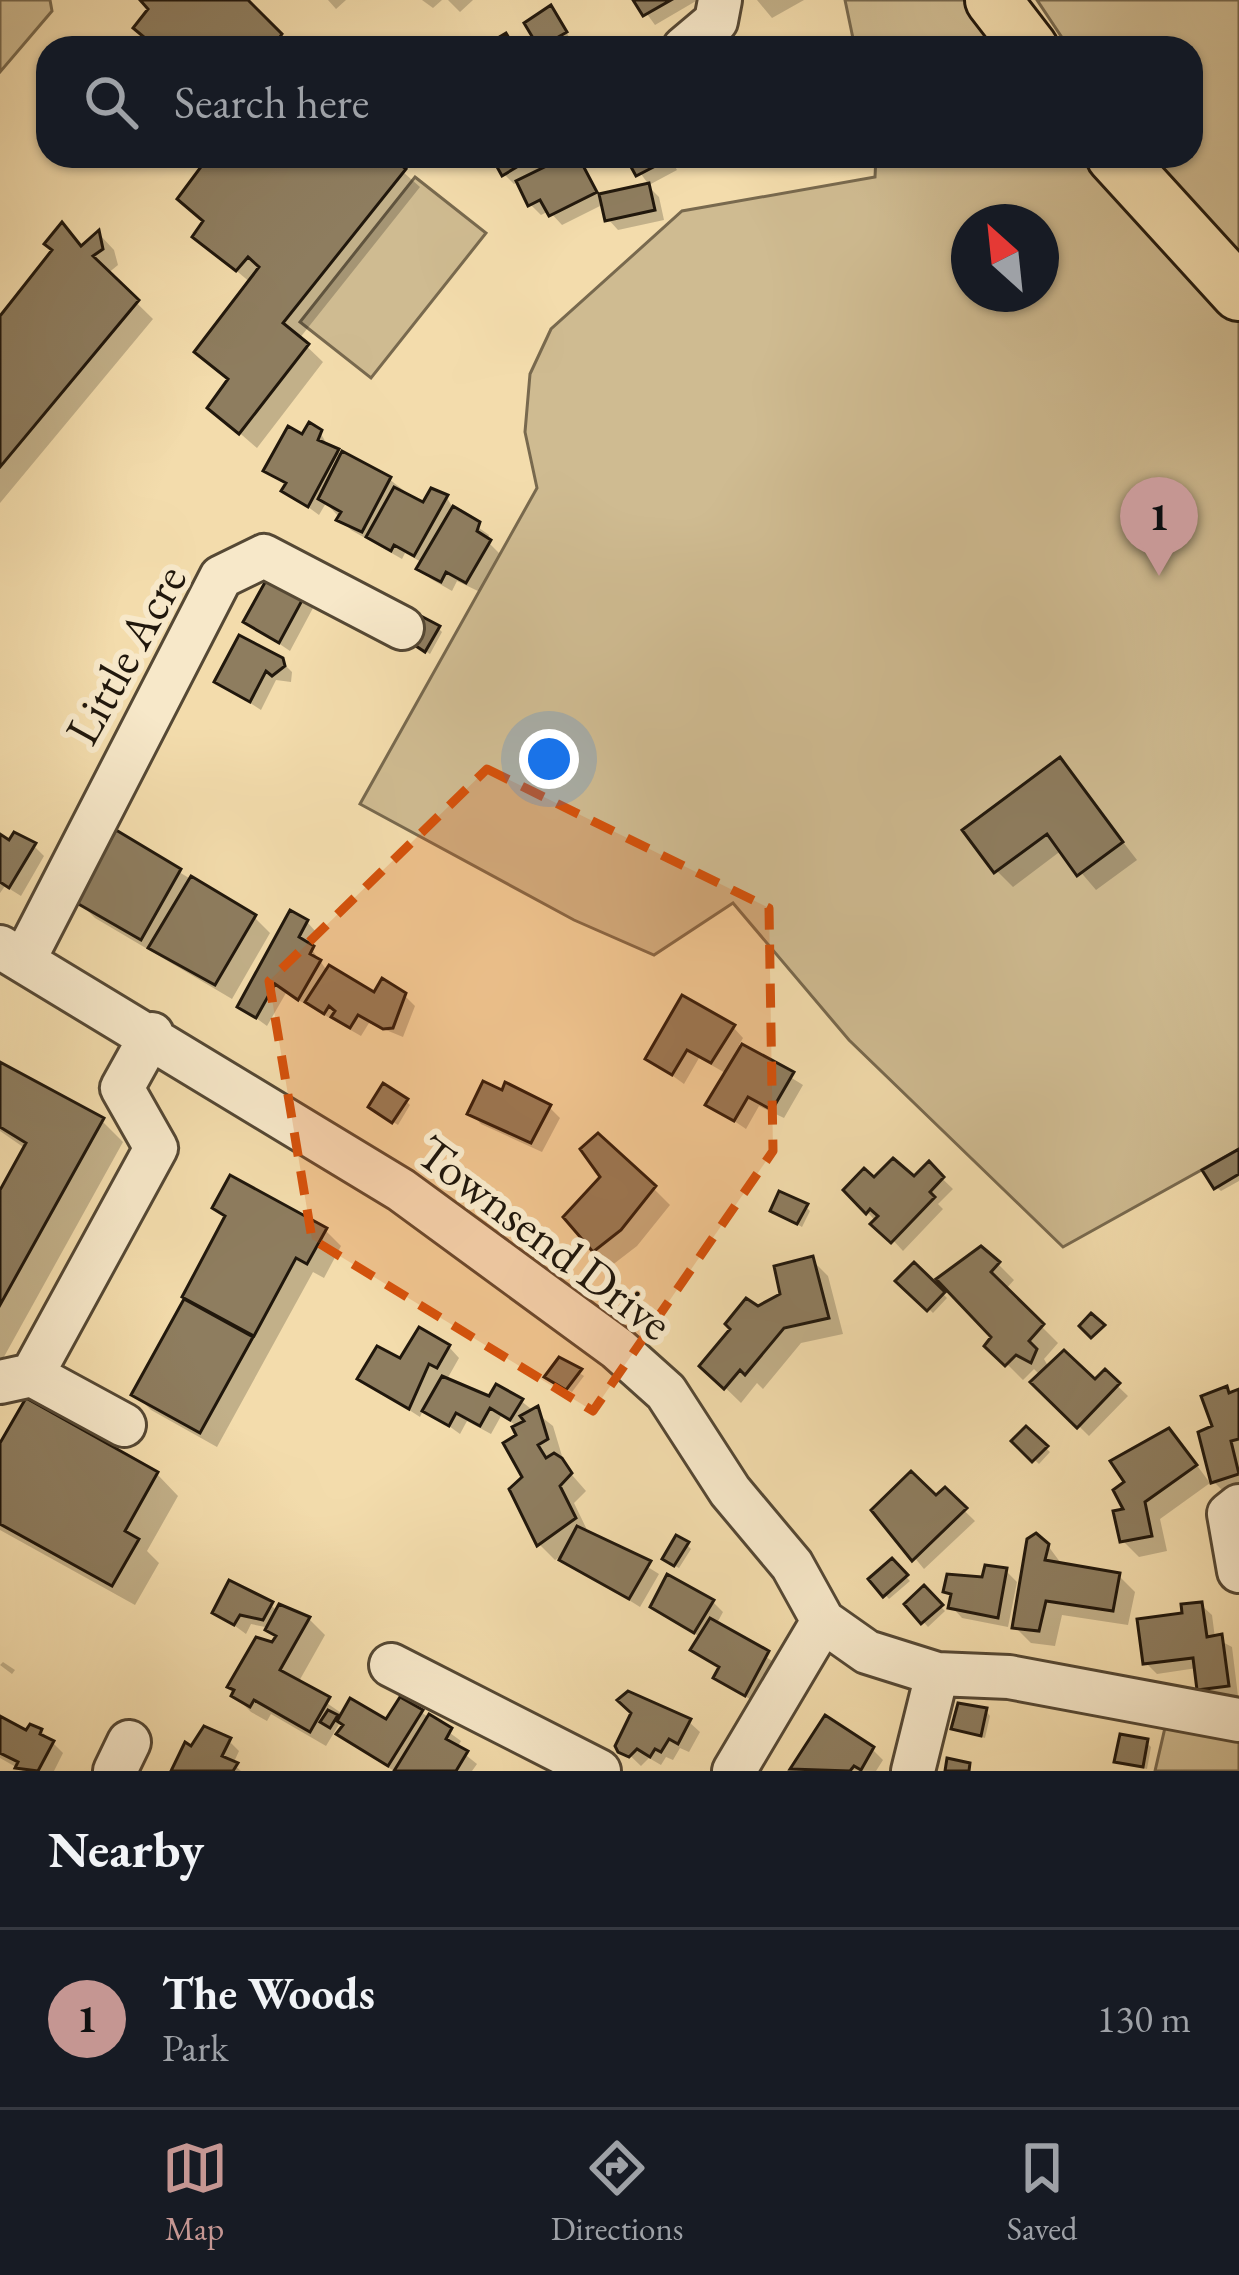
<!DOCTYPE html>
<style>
:root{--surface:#171b24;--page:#242831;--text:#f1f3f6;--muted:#9ea1a6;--line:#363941;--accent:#c59692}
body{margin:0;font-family:"EB Garamond",serif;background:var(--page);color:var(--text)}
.compass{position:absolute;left:951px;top:204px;width:108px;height:108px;border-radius:50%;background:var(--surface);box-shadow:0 3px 9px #0004;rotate:333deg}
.you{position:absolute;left:549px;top:759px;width:42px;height:42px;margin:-30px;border:9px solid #fff;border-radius:50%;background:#1a73e8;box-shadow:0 0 0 18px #1a73e833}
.badge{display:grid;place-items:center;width:78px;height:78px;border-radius:50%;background:var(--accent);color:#111;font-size:39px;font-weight:700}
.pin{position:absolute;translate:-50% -99px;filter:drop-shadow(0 3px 6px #0008)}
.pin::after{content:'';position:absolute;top:63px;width:42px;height:36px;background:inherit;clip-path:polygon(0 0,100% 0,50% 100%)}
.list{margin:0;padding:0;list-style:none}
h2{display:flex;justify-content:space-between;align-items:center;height:156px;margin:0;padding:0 48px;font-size:51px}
h2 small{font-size:39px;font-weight:400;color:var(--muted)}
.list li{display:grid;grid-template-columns:78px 1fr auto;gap:36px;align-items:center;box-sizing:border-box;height:180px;padding:0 48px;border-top:3px solid var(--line)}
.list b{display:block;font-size:45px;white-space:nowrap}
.list p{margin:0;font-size:39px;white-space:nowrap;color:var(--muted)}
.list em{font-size:39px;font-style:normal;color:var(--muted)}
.icon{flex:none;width:66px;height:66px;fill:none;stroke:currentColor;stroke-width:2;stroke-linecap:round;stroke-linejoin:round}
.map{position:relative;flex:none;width:1239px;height:1771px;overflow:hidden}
.search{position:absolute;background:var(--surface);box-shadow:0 3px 9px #0004;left:36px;right:36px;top:36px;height:132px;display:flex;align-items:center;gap:30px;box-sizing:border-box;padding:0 42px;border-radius:36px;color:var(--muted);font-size:45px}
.sheet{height:336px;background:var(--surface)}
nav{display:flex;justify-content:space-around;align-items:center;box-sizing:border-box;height:168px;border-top:3px solid var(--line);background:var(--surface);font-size:33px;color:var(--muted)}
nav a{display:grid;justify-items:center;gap:6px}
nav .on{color:var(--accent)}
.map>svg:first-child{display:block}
</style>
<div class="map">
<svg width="1239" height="1771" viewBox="0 0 1239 1771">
<rect width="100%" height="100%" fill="#f3dcac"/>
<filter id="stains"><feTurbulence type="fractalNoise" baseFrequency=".00167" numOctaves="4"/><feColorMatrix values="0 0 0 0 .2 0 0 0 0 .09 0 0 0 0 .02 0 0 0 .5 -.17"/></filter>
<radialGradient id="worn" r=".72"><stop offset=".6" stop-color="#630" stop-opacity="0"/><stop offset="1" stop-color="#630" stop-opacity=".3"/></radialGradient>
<!-- green -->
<path fill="#cfbb91" stroke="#78694e" stroke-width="3" fill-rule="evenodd" d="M0 0H50L52 11 0 72Z
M845 0H979L1015 48H855Z
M1037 0H1239V267L1146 156H1191V48H1069Z
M876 156H1098L1166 244 1239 322V1149L1063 1247 849 1040 733 903 654 955 574 920 360 804 537 488 525 432 530 374 551 329 682 211 875 177ZM969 222H1041V294H969Z
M415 177 486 233 371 378 300 322Z
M1167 1719 1239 1730V1771H1155Z"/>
<!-- shadow -->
<path fill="#0003" d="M144 0H243L291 48H158L151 10Z
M328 0H346L336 9Z
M422 0H442L433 8Z
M448 0H473L460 12Z
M637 0H695L696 1 655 25Z
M757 0H804L772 18Z
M555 13 569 37 544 48 542 46Z
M213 156H385L420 187 299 339 323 362 257 448 211 408 231 381 251 283 196 237 206 223Z
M494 156H551L556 165 575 156 601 197 648 186 659 197 664 220 618 230 608 219 604 204 562 225 549 211 541 215 530 204 519 181 514 184 504 174Z
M628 156H669L677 170 649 185Z
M99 234 114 250 118 265 107 274 153 319 0 503V321Z
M320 432 329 448 389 479 424 506 432 492 447 498 455 511 489 535 487 541 499 553 478 591 457 581 452 591 431 579 420 568 423 563 405 553 402 559 351 530 326 503 319 515 285 490 288 486 267 470 303 438Z
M303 597 313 608 290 651 247 622Z
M438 628 442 632 430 654 412 642Z
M281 661 292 672 291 682 276 680 261 710 217 682Z
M1060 761 1137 860 1096 890 1062 850 1013 887 997 871Z
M0 838 34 846 44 856 21 896 5 886 0 893Z
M179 872 254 917 270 933 232 999 95 918 79 902Z
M307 922 317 933 310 947 328 972 375 996 404 995 415 1006 403 1037 369 1023 361 1036 286 993 267 1026 241 1007Z
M733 1027 743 1038 739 1045 803 1085 784 1118 759 1106 746 1129 709 1104 727 1074 699 1058 684 1084 648 1058Z
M0 1065 102 1121 123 1142 0 1364V1196L26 1149 0 1131Z
M406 1101 410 1105 398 1125 376 1111Z
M549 1107 560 1118 542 1152 481 1124 471 1113Z
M1239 1154V1181L1221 1191 1216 1187Z
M929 1166 953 1189 938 1204 943 1209 903 1251 847 1190 874 1181H915Z
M604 1177 654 1189 670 1205 637 1246 611 1266 595 1250Z
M806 1207 810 1211 802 1227 773 1210Z
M215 1208 325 1230 341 1246 324 1278 313 1272 217 1447 151 1410 135 1394 227 1219Z
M812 1260 828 1276 843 1334 801 1343 763 1389 757 1383 741 1403 703 1366 758 1310 783 1295Z
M998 1264 1014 1280 1005 1290 1058 1343 1044 1359 1049 1368 1095 1384 1105 1374 1128 1396 1089 1436 1034 1382 1041 1376 1034 1369 1023 1380 988 1345 996 1337 940 1280Z
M914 1266 947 1298 933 1313 900 1281Z
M449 1347 459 1358 446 1381 490 1400 521 1401 553 1426 562 1456 558 1459 586 1491 574 1503 590 1536H598L659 1574 640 1607 560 1557 555 1560 539 1544 519 1427 501 1416 491 1434 467 1421 460 1434 424 1408 420 1417 361 1379Z
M560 1361 584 1376 572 1392 553 1381Z
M1226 1389 1232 1395 1239 1392V1494L1230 1498 1213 1481 1216 1428Z
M1026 1430 1050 1452 1039 1464 1015 1441Z
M1184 1448 1210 1483 1160 1519 1167 1551 1139 1557 1123 1541 1127 1511Z
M0 1450 157 1474 178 1496 147 1551 159 1563 135 1605 0 1530Z
M945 1492 975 1521 924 1569 875 1510 936 1499Z
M1043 1539 1063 1566 1119 1576 1135 1592 1128 1625 1062 1615 1055 1646 1031 1643 1015 1627Z
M687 1545 691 1549 679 1568 670 1563Z
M892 1562 910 1581 889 1599 872 1580Z
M1006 1571 1017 1582 1008 1627 962 1618 952 1607 953 1599 946 1592Z
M924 1590 945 1611 928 1627 908 1604Z
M713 1602 723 1612 716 1625 777 1664 757 1704 717 1677 721 1670 694 1649 701 1638 653 1606Z
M271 1605 278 1612 281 1607 309 1619 325 1635 298 1683 344 1715 387 1723 421 1712 461 1741 457 1748 477 1764 472 1771H394L351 1744 340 1733 346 1726 341 1721 326 1746 271 1714 267 1721 251 1712 235 1696 278 1638 270 1628 251 1624 246 1634 216 1612Z
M1201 1605 1212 1615 1215 1638 1232 1647 1238 1696 1211 1699 1200 1689 1197 1668 1157 1674 1146 1663 1185 1615Z
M3 1662 15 1670 12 1674 0 1665Z
M624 1696 689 1722 700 1732 689 1752 680 1748 673 1760 666 1757 661 1765 649 1758 641 1766 619 1745 633 1716 622 1706Z
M986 1711 990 1716 985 1738 954 1728Z
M0 1719 27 1734 41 1731 63 1753 54 1771H23L0 1758Z
M229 1741 239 1751 233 1764 241 1771H174L192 1750Z
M1146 1742 1151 1747 1147 1769 1117 1761Z
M873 1750 883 1760 876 1771 794 1769Z"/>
<!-- building -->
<path fill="#8e7d5f" stroke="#20170c" stroke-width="3" d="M248 0 282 34 272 48H157L133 28 148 9 140 0Z
M633 0H671L643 16Z
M551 5 567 32 539 48 524 23Z
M506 33 515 48H481Z
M209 156H390L406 169 283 323 309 344 239 434 207 408 228 379 194 352 259 267 248 257 236 271 192 237 203 221 177 199Z
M491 156H535L502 176Z
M567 156H578L597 192 549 216 540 200 528 206 516 181Z
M625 156H667L669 159 636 176Z
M649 183 655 210 605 221 599 194Z
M62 222 81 246 99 230 103 249 93 256 139 300 0 467V316L52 250 44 244Z
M309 422 322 430 318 440 339 449 308 507 281 491 286 483 263 471 288 426 302 434Z
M342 451 391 477 362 532 336 520 341 512 318 499Z
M394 487 423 502 431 488 448 495 414 556 394 545 391 551 366 537Z
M453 506 480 522 477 531 491 540 466 583 446 572 441 582 416 569Z
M268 577 305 595 279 643 243 622Z
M419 615 440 626 425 652 404 638Z
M239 635 283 658 285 666 272 676 266 671 250 702 214 682Z
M1060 757 1123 842 1077 876 1047 834 994 873 962 830Z
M116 830 181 869 141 940 75 902Z
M14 832 36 843 9 888 0 882V834L9 840Z
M191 876 256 915 215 985 148 948Z
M290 910 308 920 299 937 314 946 310 954 321 960 298 1000 275 984 256 1018 237 1007Z
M329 965 374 992 382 978 406 993 393 1028 383 1029 358 1015 350 1028 331 1017 335 1011 329 1006 324 1014 305 1002Z
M682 995 735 1025 711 1063 687 1050 672 1075 645 1059Z
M742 1044 794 1072 772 1110 748 1097 734 1121 705 1105Z
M0 1062 104 1118 0 1305V1190L26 1143 0 1127Z
M483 1081 502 1090 505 1082 551 1105 531 1143 467 1114Z
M383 1083 408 1099 392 1123 368 1107Z
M598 1133 656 1186 621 1230 593 1252 563 1217 600 1177 580 1149Z
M1239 1149V1174L1214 1189 1202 1170Z
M893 1158 914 1176 929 1161 944 1177 930 1192 935 1197 891 1243 870 1224 878 1216 870 1209 866 1214 843 1190 864 1168 874 1177Z
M230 1175 327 1228 307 1264 296 1258 254 1336 182 1297 225 1216 212 1208Z
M779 1191 808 1204 797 1224 770 1211Z
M981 1246 1000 1262 991 1272 1044 1324 1029 1341 1037 1349 1031 1363 1016 1355 1005 1366 984 1346 991 1337 936 1279Z
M813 1256 829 1318 784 1328 745 1375 740 1370 724 1389 699 1366 730 1329 725 1324 746 1298 758 1306 780 1294 774 1266Z
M914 1262 945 1292 927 1311 895 1281Z
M184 1299 253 1337 200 1433 131 1395Z
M1091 1313 1105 1325 1091 1338 1079 1326Z
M419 1327 450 1345 437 1368 429 1364 409 1409 357 1379 377 1346 400 1358Z
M1064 1350 1095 1379 1105 1369 1120 1383 1077 1428 1030 1382Z
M559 1357 582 1369 566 1390 544 1377Z
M442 1376 489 1396 496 1384 523 1399 510 1420 490 1408 480 1426 456 1413 449 1426 422 1411Z
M1227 1386 1229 1393 1239 1389V1439L1231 1441 1239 1474 1211 1483 1198 1432 1212 1426 1201 1396Z
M26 1398 158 1472 125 1531 139 1539 112 1586 0 1524V1443Z
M538 1406 548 1439 538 1445 546 1458 554 1453 562 1458 572 1473 560 1486 576 1518 537 1546 509 1489 522 1477 503 1443 516 1435 512 1427 524 1421 520 1416Z
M1026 1426 1048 1446 1032 1462 1011 1441Z
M1169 1428 1197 1465 1145 1502 1152 1536 1120 1542 1113 1511 1123 1509 1113 1490 1124 1482 1110 1461Z
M911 1471 936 1495 945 1487 967 1508 912 1561 871 1510Z
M577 1526 651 1561 629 1599 559 1560Z
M1036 1533 1049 1544 1045 1560 1120 1573 1113 1611 1046 1601 1039 1631 1012 1628 1027 1539Z
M676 1535 689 1542 674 1566 662 1559Z
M892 1558 908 1575 883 1597 868 1579Z
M985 1565 1007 1568 998 1618 948 1608 951 1594 943 1592 947 1574 982 1577Z
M667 1574 714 1600 694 1633 650 1607Z
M229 1580 273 1602 263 1620 240 1615 234 1625 212 1613Z
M924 1585 943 1605 921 1624 904 1604Z
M1202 1602 1207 1637 1222 1634 1229 1686 1197 1690 1193 1658 1143 1664 1137 1619 1182 1613 1181 1604Z
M279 1604 310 1617 280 1670 330 1697 310 1732 254 1700 250 1707 231 1696 234 1690 227 1687 256 1637 272 1642 276 1636 265 1630Z
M710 1618 769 1651 745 1696 713 1678 719 1667 690 1650Z
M628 1691 691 1719 678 1744 669 1739 661 1752 655 1749 650 1757 637 1749 629 1757 618 1752 615 1746 631 1713 617 1700Z
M400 1697 423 1710 388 1766 336 1734 343 1725 337 1721 350 1698 386 1719Z
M958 1703 987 1708 981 1736 951 1729Z
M328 1710 338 1715 330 1728 320 1722Z
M429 1714 452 1728 446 1739 468 1751 456 1771H394Z
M825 1715 874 1747 861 1770 854 1766 850 1771 790 1769Z
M0 1716 26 1730 30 1724 42 1729 40 1734 54 1741 38 1771 15 1768 18 1762 0 1753Z
M204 1726 231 1738 222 1756 238 1763 233 1771H171L185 1742 191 1746Z
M1120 1734 1148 1739 1143 1767 1114 1762Z
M947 1758 970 1763 969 1771H945Z"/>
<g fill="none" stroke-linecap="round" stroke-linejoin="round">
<!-- minor casing -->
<g stroke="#554834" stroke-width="48">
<path id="minor" d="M684 48 716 21 720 0
M0 947 401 1190 618 1349 666 1392 730 1491 792 1565 823 1621 867 1652 937 1674 1009 1677 1239 1720
M24 960 221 577 264 556 402 628
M32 1375 124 1425
M0 1382 32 1375 156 1148 122 1088 152 1034
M1239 1506 1229 1514 1239 1571
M391 1665 599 1771
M115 1771 129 1742
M734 1771 823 1621
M913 1771 937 1674"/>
</g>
<!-- major casing -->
<g stroke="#20170c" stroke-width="60">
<path id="major" d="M993 0 1030 48
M1114 156 1239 293"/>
</g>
<!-- minor -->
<use href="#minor" stroke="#f7e8c9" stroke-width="42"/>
<!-- major -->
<use href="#major" stroke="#f3dcac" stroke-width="54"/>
</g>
<!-- marked area -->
<path fill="#d4520c" fill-opacity="0.2" stroke="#d4520c" stroke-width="9" stroke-dasharray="24 15" stroke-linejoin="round" d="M487 769 769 908 773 1151 593 1411 312 1239 269 981Z"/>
<g text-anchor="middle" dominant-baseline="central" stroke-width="12" stroke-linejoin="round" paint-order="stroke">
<!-- street labels -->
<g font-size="48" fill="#20170c" stroke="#f7e8c9">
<text transform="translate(125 654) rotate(-61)">Little Acre</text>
<text transform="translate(545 1237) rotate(37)">Townsend Drive</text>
</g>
</g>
<rect width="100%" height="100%" filter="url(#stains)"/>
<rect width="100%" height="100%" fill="url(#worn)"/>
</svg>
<svg class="compass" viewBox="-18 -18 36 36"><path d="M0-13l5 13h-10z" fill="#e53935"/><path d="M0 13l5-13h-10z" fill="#9ea1a6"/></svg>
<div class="you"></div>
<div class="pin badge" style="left:1159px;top:576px">1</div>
<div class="search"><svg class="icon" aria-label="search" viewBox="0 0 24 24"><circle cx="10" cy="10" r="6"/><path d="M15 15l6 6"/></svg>Search here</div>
</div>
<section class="sheet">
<h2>Nearby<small></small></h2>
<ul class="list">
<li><span class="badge">1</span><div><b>The Woods</b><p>Park</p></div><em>130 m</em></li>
</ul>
</section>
<nav>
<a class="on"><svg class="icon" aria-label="map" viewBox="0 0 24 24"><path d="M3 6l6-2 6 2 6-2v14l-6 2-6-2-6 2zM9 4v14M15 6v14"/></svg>Map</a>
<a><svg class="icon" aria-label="directions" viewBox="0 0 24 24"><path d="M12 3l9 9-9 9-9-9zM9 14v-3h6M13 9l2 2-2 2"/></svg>Directions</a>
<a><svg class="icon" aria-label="saved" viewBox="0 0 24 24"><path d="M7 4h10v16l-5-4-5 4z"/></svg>Saved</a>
</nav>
